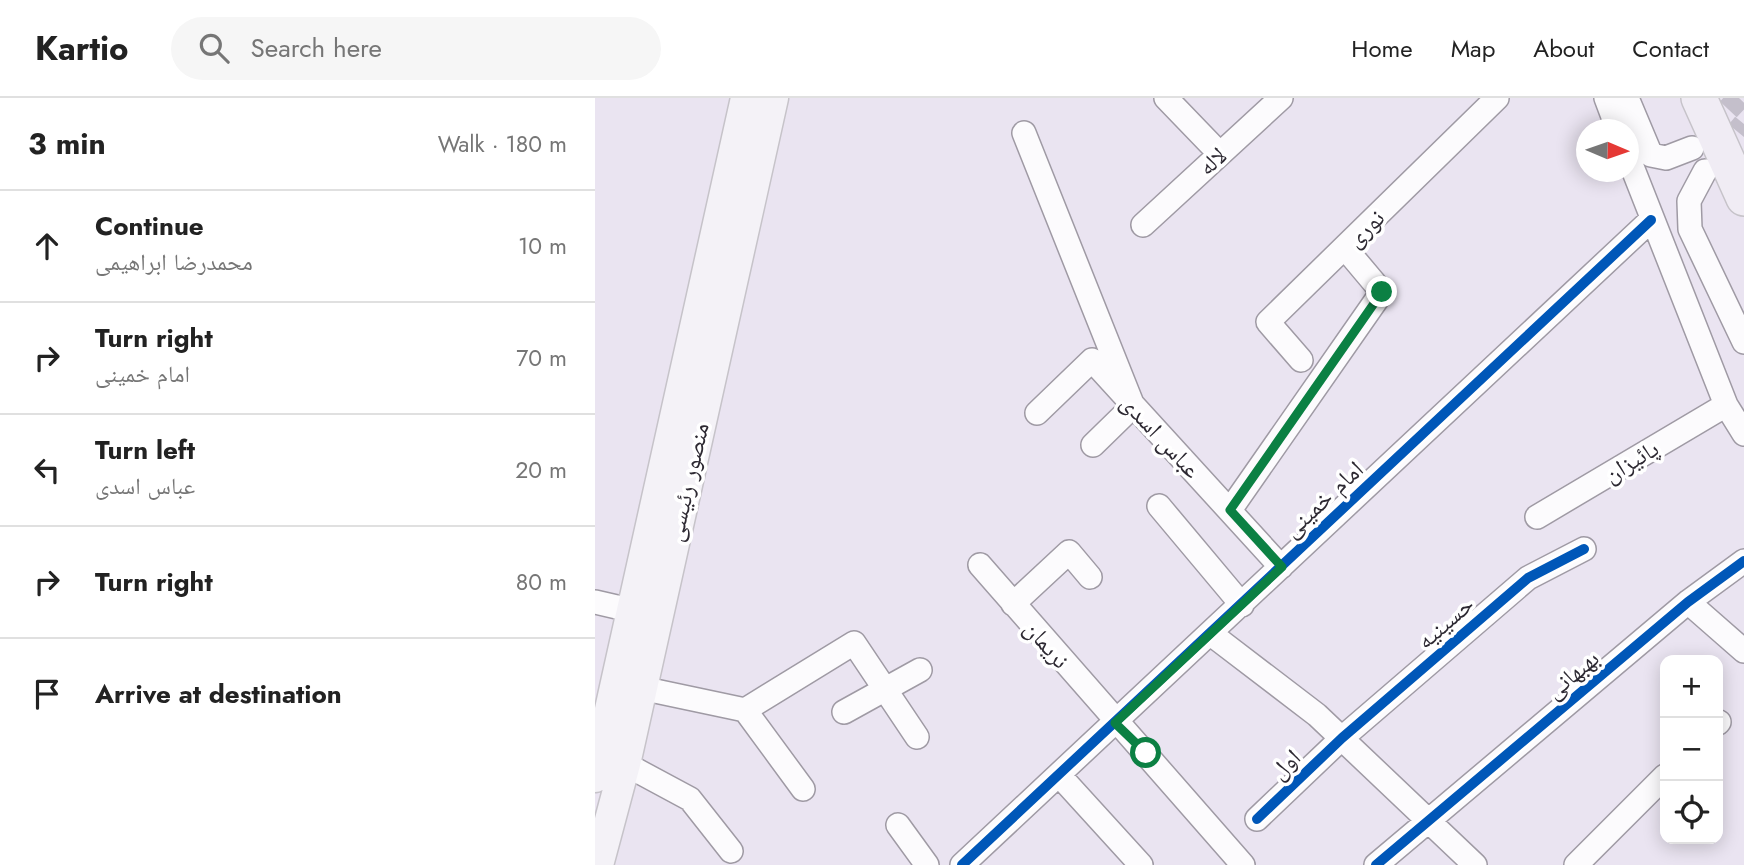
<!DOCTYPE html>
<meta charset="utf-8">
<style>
:root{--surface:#fff;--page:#f6f6f6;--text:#222;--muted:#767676;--line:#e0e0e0}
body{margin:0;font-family:Jost,"Noto Naskh Arabic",sans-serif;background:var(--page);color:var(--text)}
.controls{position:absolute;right:21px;bottom:21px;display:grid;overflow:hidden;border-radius:14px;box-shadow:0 4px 18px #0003}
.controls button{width:63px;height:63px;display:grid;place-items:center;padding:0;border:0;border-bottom:2px solid var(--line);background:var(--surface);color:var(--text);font:35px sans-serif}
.compass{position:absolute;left:981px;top:21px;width:63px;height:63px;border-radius:50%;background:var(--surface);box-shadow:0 4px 18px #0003;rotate:92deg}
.stop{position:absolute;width:21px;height:21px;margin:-16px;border:5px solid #0b8043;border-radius:50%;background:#fff}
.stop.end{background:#0b8043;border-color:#fff;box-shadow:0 2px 7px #0008}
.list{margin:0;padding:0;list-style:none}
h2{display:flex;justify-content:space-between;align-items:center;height:91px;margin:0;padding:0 28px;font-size:30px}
h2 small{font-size:23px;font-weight:400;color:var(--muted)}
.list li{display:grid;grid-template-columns:46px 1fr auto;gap:21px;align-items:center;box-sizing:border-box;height:112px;padding:0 28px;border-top:2px solid var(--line)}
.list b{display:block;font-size:26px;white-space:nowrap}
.list p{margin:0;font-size:23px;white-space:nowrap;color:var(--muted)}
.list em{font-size:23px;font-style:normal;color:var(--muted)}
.icon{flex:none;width:38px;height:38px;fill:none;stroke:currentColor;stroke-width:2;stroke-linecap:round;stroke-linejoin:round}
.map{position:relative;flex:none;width:1149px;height:767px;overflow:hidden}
header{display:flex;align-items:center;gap:42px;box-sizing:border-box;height:98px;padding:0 35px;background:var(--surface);border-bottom:2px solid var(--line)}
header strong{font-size:33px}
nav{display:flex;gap:38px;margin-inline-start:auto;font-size:24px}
.search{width:490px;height:63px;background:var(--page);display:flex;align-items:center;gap:18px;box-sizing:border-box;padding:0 24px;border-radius:38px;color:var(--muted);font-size:26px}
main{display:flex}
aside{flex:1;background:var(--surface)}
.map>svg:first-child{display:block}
</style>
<header>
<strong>Kartio</strong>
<div class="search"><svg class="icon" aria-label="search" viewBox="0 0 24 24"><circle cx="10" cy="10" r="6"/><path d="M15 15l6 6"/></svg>Search here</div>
<nav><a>Home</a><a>Map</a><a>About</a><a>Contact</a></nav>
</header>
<main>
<aside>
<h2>3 min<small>Walk · 180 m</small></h2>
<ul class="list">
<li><svg class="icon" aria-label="ahead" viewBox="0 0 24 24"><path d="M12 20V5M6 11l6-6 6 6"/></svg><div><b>Continue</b><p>محمدرضا ابراهیمی</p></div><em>10 m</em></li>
<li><svg class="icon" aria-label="right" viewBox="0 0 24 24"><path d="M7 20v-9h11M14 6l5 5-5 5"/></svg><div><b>Turn right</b><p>امام خمینی</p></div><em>70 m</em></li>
<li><svg class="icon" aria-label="left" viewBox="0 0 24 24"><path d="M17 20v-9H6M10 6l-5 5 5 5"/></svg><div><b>Turn left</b><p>عباس اسدی</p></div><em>20 m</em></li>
<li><svg class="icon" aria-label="right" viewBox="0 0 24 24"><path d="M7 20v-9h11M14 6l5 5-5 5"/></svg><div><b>Turn right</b></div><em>80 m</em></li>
<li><svg class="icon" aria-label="arrive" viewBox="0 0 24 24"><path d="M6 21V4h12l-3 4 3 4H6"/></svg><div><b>Arrive at destination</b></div></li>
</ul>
</aside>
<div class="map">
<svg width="1149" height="767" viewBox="0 0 1149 767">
<rect width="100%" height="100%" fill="#eae4f1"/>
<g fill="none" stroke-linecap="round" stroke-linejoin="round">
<!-- minor-tunnel -->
<path stroke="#c4bfcb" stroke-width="23" stroke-dasharray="23 11" stroke-linecap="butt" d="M1110 36 1144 0
M1121 60 1149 26"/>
<!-- minor casing -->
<g stroke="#9f9aa4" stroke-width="26">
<path id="minor" d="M571 0 625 56
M1011 0 1023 32
M1032 0 1056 57 1071 60 1097 50
M429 35 538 308 498 347
M1034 61 1131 307 1149 336
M1110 73 1094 103 1095 131 1149 244
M548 127 686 0
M706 262 673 224 902 0
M442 315 497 262 686 469
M564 408 647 507
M635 412 787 194 750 150
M942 419 1131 307
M385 467 648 767
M0 504 52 516
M1093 504 1149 553
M418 506 474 454 495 479
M616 536 722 617 880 767
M46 590 150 612 208 691
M150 612 259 545 322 639
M249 614 325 572
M1123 625 1124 624
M30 666 95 701 136 753
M464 677 546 767
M662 721 747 640 933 480 989 451
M303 727 332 767
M367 767 1056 122
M781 767 1093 504 1149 463
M981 767 1070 678"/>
</g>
<!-- major casing -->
<g stroke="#c6c3c9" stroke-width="33">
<path id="major" d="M0 679 151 0
M3 767 30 666 178 0"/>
</g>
<!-- highway casing -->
<g stroke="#c6c3c9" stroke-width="38">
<path id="highway" d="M1104 0 1149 100"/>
</g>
<!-- minor -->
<use href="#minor" stroke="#fcfbfd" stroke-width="23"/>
<!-- major -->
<use href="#major" stroke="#f4f2f7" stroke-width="30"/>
<!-- highway -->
<use href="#highway" stroke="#f0ecf4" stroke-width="35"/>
<!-- cycleway casing -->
<g stroke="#fff" stroke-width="15">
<path id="cycleway" d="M662 721 747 640 933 480 989 451
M367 767 1056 122
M781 767 1093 504 1149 463"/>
</g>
<!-- cycleway -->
<use href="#cycleway" stroke="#0057b8" stroke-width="10"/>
</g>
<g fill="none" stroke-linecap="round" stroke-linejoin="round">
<!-- route -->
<path stroke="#0b8043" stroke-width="9" d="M551 655 520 625 687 469 635 412 787 194"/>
</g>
<g text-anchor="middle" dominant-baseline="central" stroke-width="7" stroke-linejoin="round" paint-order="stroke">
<!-- street labels -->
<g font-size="24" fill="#2d2932" stroke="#fff">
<text transform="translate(617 63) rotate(-42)">لاله</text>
<text transform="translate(770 130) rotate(-44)">نوری</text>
<text transform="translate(566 338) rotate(47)">عباس اسدی</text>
<text transform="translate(1036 363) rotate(-31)">پائیزان</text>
<text transform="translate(92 384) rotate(-77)">منصور رئیسی</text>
<text transform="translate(728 401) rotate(-43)">امام خمینی</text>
<text transform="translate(850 524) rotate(-41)">حسینیه</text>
<text transform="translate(452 546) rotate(49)">نریمان</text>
<text transform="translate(977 576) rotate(-40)">بهبهانی</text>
<text transform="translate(690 666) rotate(-44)">اول</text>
</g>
</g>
</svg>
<div class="controls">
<button>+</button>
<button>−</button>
<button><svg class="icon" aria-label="locate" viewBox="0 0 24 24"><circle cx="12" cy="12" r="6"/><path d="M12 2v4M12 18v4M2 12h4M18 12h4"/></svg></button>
</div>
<svg class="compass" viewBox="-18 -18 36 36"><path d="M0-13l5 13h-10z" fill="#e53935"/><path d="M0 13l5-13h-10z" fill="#767676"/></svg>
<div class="stop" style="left:551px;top:655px"></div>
<div class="stop end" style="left:787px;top:194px"></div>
</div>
</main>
